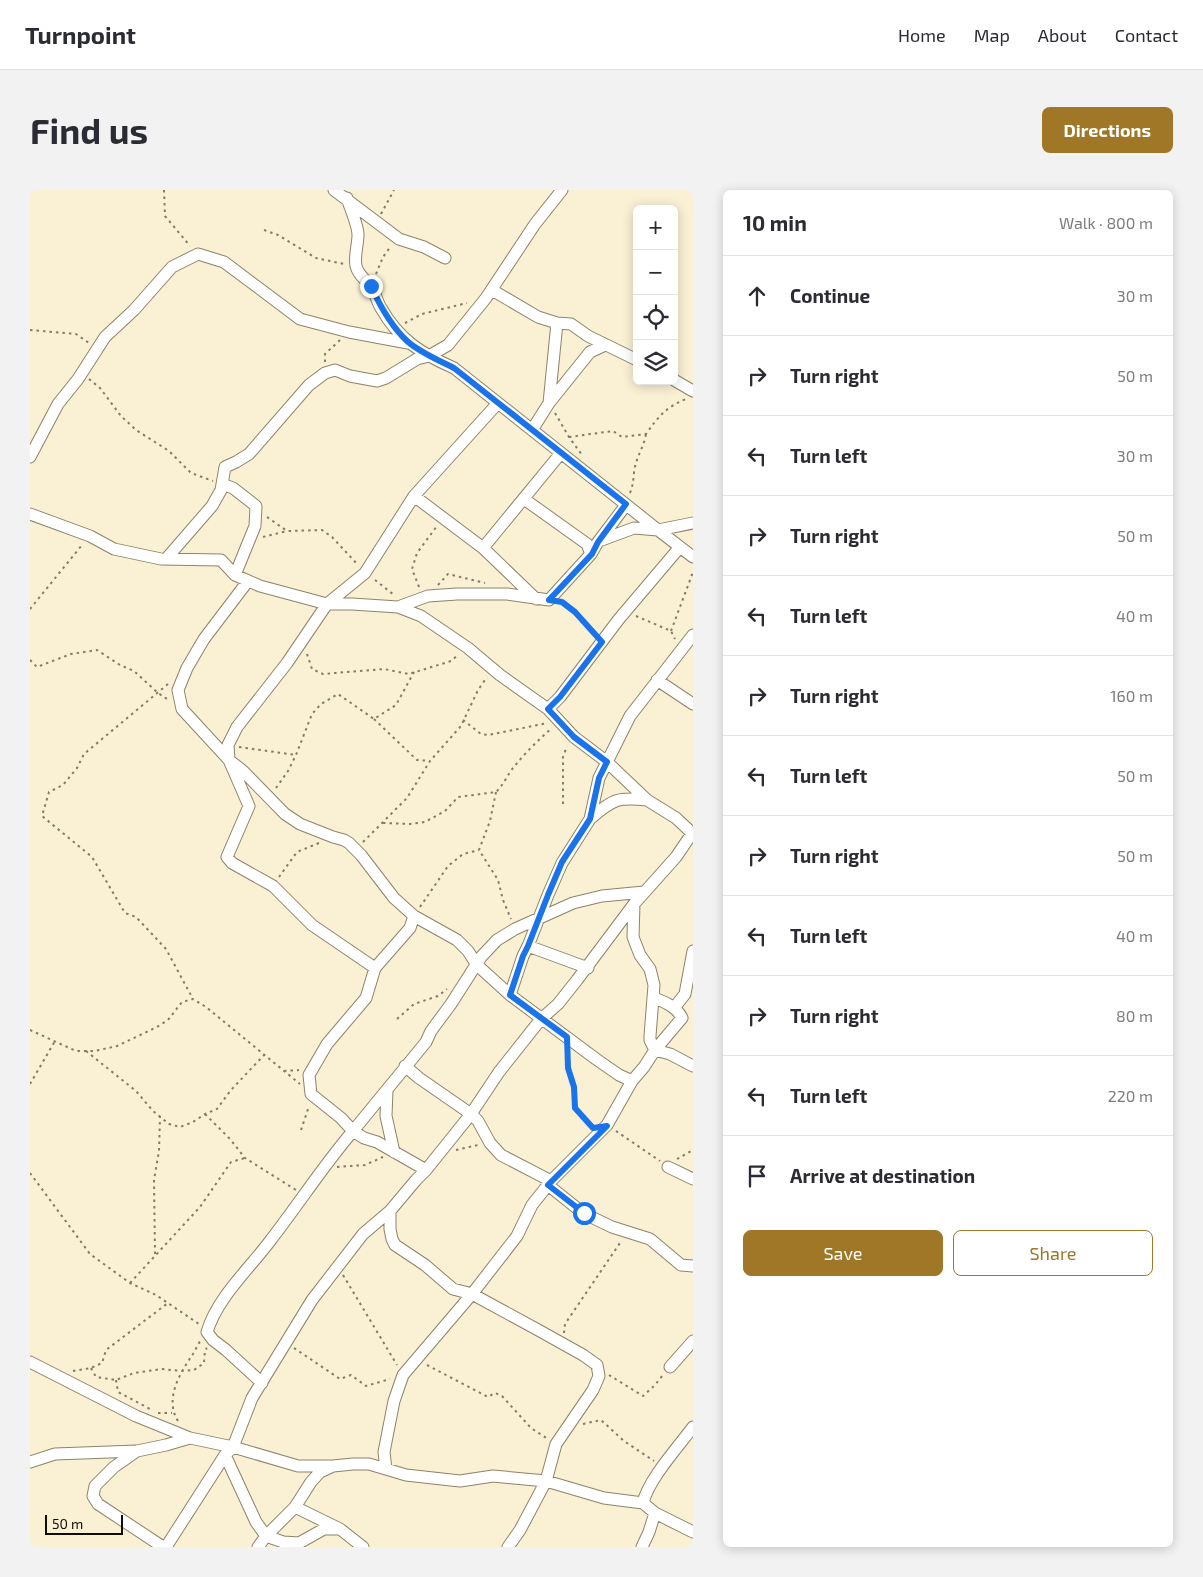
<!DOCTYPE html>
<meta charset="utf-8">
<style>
:root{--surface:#fff;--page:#f2f2f3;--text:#2b2b33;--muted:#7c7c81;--line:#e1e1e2;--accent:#a07726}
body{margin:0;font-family:"Exo 2",sans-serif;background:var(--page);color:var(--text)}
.controls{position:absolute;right:15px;top:15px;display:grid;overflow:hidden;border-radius:8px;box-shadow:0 2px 12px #0003}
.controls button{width:45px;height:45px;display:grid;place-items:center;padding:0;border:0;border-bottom:1px solid var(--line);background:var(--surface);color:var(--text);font:25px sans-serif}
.scale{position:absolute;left:15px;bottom:12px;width:78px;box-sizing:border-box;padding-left:5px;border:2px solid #110d05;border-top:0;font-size:14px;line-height:18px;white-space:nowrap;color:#110d05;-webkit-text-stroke:4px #faf0d4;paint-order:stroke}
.stop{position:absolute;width:15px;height:15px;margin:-11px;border:4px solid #1a73e8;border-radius:50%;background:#fff}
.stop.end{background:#1a73e8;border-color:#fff;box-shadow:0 1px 5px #0008}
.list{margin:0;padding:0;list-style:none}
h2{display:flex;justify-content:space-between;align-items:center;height:65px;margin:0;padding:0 20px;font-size:21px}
h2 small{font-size:16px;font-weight:400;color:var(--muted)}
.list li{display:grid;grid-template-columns:32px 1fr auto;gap:15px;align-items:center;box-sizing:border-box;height:80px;padding:0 20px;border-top:1px solid var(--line)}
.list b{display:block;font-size:19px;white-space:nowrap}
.list em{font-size:16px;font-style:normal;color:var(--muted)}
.actions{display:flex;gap:10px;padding:15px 20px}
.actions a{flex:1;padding:11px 0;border:1px solid var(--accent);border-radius:8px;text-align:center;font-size:18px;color:var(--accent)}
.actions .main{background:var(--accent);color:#fff}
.icon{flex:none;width:28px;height:28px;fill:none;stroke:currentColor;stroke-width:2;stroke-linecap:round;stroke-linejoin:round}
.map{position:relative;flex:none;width:663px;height:1357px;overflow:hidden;border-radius:8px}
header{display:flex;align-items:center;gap:30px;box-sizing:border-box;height:70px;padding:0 25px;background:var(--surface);border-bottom:1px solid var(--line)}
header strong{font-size:24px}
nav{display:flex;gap:28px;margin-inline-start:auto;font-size:18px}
.intro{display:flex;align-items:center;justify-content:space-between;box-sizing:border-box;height:120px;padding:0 30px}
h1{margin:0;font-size:35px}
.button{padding:12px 22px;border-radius:8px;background:var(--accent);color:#fff;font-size:18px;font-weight:700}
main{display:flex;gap:30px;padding:0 30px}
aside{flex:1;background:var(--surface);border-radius:8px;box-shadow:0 2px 12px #0003}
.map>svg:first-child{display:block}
</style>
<header>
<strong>Turnpoint</strong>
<nav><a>Home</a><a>Map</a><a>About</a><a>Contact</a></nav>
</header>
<div class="intro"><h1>Find us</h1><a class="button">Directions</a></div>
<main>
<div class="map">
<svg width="663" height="1357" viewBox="0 0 663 1357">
<rect width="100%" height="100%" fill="#faf0d4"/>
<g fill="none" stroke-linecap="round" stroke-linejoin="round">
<!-- minor casing -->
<g stroke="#8c836a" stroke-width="13">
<path id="minor" d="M304 0 369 49 394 57 415 68
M317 8C320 18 328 35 328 45 328 55 324 65 326 76 329 87 336 89 341 97 346 104 347 112 351 118 369 150 392 164 424 178L628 340 663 333
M462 100 508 127 527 133 541 134 558 146 607 170
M644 190 663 201
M468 213 384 306 335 383 297 414 257 473 207 537 198 555 199 570 213 581 255 624 270 634 303 647 314 650 319 653 331 665 364 708 384 726 427 750 438 761 447 775 480 805 493 766 498 756 518 705 532 673 560 629 569 588 600 526 663 445
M519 213 527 133
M502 240 519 213 560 162 575 155
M0 267 28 214 48 189 75 147 104 120 142 77 168 64 194 72 270 129 319 142 378 153
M192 294 203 298 226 316 225 336 205 385
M384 306 453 358 506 409
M494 309 557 354 561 364
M0 324 60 346 84 359 131 369 191 370 205 385 230 396 297 414H322L368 417 391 426 438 458 470 485 518 519 544 547 577 572 617 610 646 628 663 644
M569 351 604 338 628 340 663 367
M453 358 531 263
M136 369 182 316 191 300 195 277 206 272 219 264 279 195 295 183 305 180 320 186 347 191 356 188 387 169 399 166 418 155 456 108 505 34 532 0
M218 391 174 449 157 478 148 500 152 519 199 570 219 616 197 667 202 673 243 696 282 735 345 778
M368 417 398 406 427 404H477L519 410 561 364 568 352 596 315
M627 490 663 514
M518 519 530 507 589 429 650 357
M561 628C583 609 588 607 617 610
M604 714 603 747 610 765 620 779 624 795 620 846V850L625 860 640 864 663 876
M498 756 558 778
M480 805 566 869 589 885 602 891
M644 818 655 804 663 761
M375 876 389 888 441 924 448 931 460 953 471 965 521 991
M357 900 356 926 364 962
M638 977 663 989
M396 980 347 952 334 948 323 941 396 852 401 841 421 814 451 767 467 750 485 739 543 713 572 706 614 702
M518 995 553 1023 582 1037 620 1049 651 1075 663 1076
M360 1021V1039L362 1049 365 1055 395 1075 423 1099 442 1104 510 1141 553 1165 567 1175 569 1186 563 1200 526 1254 516 1291 490 1340 478 1357
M0 1172 106 1226 160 1248 203 1257 268 1276H300
M640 1177 663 1151
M232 1193 196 1160 183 1150 177 1142C187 1108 219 1079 240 1051 268 1015 293 976 323 941L311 928 281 904 279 885 297 854 336 808 345 778 380 738 384 726
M195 1265 226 1332 236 1346 253 1352 269 1353 294 1339H310
M0 1272 25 1264 107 1261
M356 1279 354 1262 364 1211 373 1185 442 1104 487 1046 502 1015 521 991 577 935 602 891 614 877 625 860 652 828C647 817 635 812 624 808
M613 1313C618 1290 648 1257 663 1237
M265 1317 310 1339 333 1357
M133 1357 68 1314 63 1306 65 1296 84 1277 107 1261 136 1255 160 1248
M136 1357 195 1265 203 1257 222 1208 282 1110 333 1044 360 1021 386 990 396 980 441 924 469 882 511 829 528 814 547 790 604 714 646 667 663 642
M228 1357 236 1346 265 1317 281 1292 290 1282 303 1276 323 1274H339L376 1285 430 1291 463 1286 516 1291 574 1308 613 1313 625 1323 663 1342
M612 1357 619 1342 625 1323"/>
</g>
<!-- path -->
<path stroke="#827b6a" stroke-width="2" stroke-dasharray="2.5 4" stroke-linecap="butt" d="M134 0 135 26 160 56
M351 24 364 0
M234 40 248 45 286 68 314 74
M346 84 353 67 361 56
M375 133 392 124 437 113
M0 140 46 144 59 153
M295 172V164L310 150
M59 189 70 198 91 226 106 240 139 261 161 283 183 291
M525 223 539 247 552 265
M539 247 583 241 592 247 616 244C628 227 636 217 656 209
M600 303C603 295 603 292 604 283 605 269 614 257 616 244
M237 327 257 341 292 340 302 347 328 375
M233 347 257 341
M345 390 364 405
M408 395 418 384 455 393
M389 397 382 379 387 363 407 336
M531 412 545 422 565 445
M0 419 52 355
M606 426 641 441 645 449
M641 441 663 382
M277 464 282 479 293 484 354 479 379 484 421 471 428 465
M0 470 7 477 41 464 67 460 90 475 104 481 128 503 140 511
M138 494 54 564 47 578 33 595 19 602 12 626 62 667 95 723 106 727 136 759 163 809
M344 529 387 570 400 571
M433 530 451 544 458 545 518 533
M209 557 266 565
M246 598 258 581 266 565 282 524 291 514 308 504 344 529 366 515 384 482
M466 602 460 631 449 660 468 690 473 710 481 729
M533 614V567L537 556
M353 633 380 634 395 632 415 621 428 607 466 602C472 596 476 589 480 582 492 566 507 551 522 538
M333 652 377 608 400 571 431 536 448 500 457 487
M249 687 267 662 289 653
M390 717 418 676 433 664 449 660
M367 829 384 814 408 806 417 799
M0 840 46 861H65L87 856 127 837 138 830 152 812 163 809 176 817 270 894
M56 861 106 901 123 921 139 934 150 937 163 932 175 924 187 919 201 900 234 865
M537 862 538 878 544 897 545 918 561 937
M254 881 269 880
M0 894 25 851
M175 924 200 949 215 968 266 1000
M271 940 279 916
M586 941 630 971
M426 960 448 955
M647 969 663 960
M307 977 335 975 353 967
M0 983 60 1064 100 1093 126 1105 169 1134
M125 1064 124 990 129 961 130 926
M313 1085 367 1175
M100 1093 170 1017 201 972 215 968
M534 1143 535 1134 592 1050
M264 1158 310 1189 321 1185 336 1196 360 1189
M397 1175 458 1207 465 1203 472 1206 501 1238 518 1249
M61 1178 66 1187 86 1190 104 1183 132 1179 151 1181 164 1180 174 1173 175 1160 177 1158
M43 1181 61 1178 72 1173 76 1160 138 1113
M579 1185 613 1206 625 1195 633 1185
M86 1190 88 1202 122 1220
M128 1223H142
M148 1231C134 1209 150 1183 163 1164 166 1159 168 1154 171 1150
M553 1234 571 1230 594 1251 624 1271"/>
<!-- minor -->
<use href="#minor" stroke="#fff" stroke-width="11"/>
</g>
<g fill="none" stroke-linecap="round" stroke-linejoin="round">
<!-- route -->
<path stroke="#1a73e8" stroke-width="6" d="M341 96C350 116 361 136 377 151 389 162 410 171 424 178L596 314 568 352 562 364 519 410 532 412 545 422 572 452 530 507 518 519 544 547 577 572 569 588 560 629 532 672 518 705 498 756 493 766 480 805 537 847 538 878 544 897 545 918 563 938 577 936 518 995 554 1023"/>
</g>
</svg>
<div class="controls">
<button>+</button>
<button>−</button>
<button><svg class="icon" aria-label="locate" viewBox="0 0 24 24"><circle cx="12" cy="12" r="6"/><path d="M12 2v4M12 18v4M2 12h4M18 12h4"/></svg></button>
<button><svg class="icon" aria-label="layers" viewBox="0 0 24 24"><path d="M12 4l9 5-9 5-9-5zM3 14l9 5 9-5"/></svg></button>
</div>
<div class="scale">50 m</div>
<div class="stop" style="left:554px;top:1023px"></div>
<div class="stop end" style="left:341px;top:96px"></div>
</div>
<aside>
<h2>10 min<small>Walk · 800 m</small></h2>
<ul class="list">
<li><svg class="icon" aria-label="ahead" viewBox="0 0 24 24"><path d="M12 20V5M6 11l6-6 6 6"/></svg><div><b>Continue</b></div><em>30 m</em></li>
<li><svg class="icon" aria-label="right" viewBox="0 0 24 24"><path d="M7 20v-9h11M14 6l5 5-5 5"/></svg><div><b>Turn right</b></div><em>50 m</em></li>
<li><svg class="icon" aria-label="left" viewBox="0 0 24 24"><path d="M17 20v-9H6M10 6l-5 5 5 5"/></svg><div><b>Turn left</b></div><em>30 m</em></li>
<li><svg class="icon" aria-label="right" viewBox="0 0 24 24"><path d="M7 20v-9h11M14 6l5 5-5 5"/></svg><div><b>Turn right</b></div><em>50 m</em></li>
<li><svg class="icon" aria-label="left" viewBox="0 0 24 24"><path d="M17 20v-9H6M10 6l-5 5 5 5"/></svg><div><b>Turn left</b></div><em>40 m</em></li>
<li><svg class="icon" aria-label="right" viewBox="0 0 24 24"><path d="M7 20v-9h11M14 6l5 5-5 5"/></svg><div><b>Turn right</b></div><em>160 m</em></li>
<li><svg class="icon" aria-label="left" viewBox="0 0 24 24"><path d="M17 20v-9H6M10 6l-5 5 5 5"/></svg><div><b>Turn left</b></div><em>50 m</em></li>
<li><svg class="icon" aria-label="right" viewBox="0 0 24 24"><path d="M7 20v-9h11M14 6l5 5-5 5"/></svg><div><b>Turn right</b></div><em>50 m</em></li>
<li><svg class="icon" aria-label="left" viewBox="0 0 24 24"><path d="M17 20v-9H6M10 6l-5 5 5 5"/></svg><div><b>Turn left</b></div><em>40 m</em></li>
<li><svg class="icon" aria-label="right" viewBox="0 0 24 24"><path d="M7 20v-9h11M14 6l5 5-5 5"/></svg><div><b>Turn right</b></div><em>80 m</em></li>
<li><svg class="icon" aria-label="left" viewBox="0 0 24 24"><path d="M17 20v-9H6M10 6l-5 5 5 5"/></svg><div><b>Turn left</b></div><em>220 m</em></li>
<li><svg class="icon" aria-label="arrive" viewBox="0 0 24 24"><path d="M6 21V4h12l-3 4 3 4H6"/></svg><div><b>Arrive at destination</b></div></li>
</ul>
<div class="actions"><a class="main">Save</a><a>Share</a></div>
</aside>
</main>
